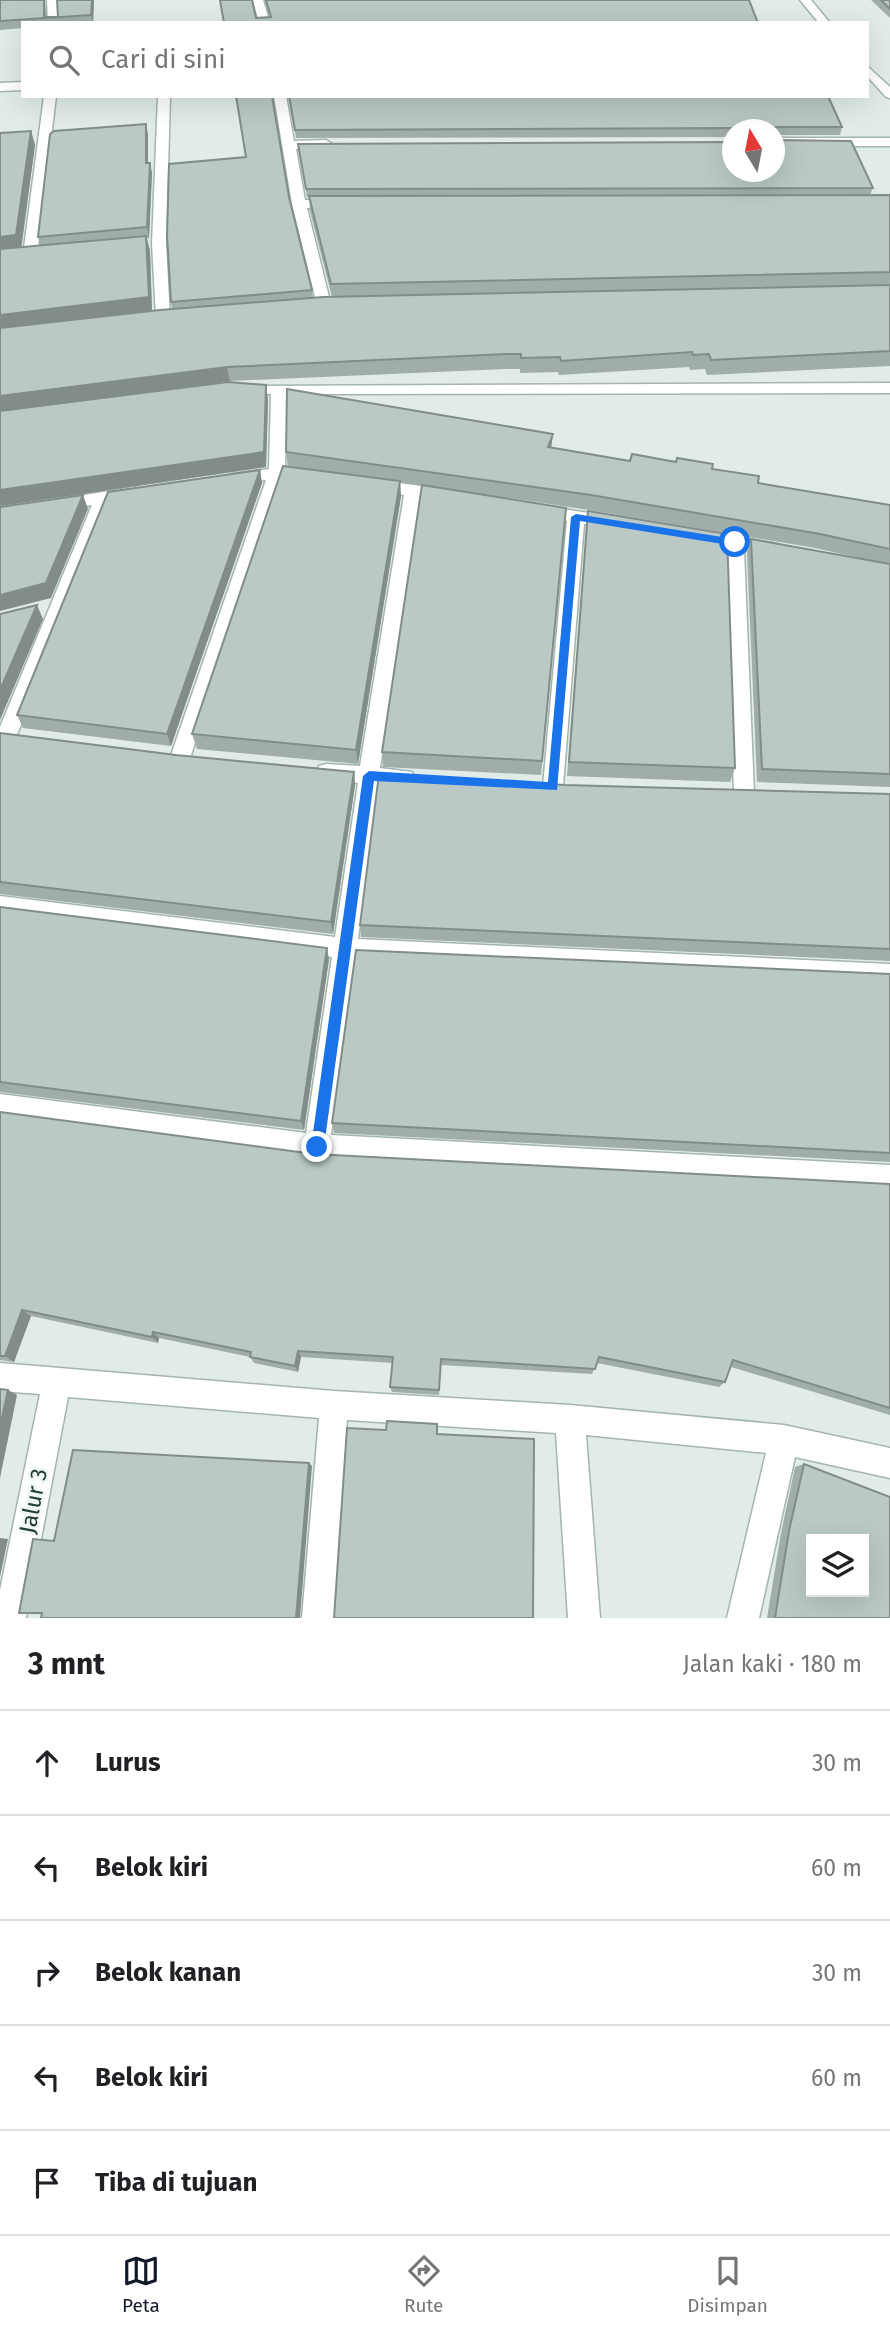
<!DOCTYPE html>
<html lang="id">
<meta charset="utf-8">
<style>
:root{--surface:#fff;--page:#f2f2f2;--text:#202124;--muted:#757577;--line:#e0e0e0;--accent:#111827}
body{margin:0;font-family:"Fira Sans",sans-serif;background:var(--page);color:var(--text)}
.controls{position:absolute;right:21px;bottom:21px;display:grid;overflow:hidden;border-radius:0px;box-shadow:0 7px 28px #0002}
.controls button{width:63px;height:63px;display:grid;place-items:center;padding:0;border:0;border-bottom:2px solid var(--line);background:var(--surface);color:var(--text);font:35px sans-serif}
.compass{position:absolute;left:722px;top:119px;width:63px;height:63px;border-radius:50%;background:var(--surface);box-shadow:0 7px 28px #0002;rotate:350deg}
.stop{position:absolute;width:21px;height:21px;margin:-16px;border:5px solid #1a73e8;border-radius:50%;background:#fff}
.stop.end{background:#1a73e8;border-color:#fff;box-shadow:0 2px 7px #0008}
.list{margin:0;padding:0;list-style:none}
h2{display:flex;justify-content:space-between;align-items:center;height:91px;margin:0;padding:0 28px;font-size:30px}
h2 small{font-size:23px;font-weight:400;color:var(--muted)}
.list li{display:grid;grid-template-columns:46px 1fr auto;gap:21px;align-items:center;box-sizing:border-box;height:105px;padding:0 28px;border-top:2px solid var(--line)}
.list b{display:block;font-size:26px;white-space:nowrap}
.list em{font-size:23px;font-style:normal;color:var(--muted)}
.icon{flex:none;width:38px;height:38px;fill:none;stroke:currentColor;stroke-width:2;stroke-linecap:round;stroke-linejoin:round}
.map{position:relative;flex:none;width:890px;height:1618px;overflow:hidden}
.search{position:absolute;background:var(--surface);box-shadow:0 7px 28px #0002;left:21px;right:21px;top:21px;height:77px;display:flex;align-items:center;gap:18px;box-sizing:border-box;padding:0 24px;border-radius:0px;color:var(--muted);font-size:26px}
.sheet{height:616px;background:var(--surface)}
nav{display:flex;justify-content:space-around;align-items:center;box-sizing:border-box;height:98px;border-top:2px solid var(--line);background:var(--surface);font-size:19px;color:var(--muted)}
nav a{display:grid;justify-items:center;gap:4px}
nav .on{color:var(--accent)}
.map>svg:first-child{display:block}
</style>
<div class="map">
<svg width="890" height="1618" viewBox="0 0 890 1618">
<rect width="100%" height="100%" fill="#e1ece9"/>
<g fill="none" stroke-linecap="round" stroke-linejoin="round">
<!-- street casing -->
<g stroke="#a4b4b1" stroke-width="3">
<path id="street" d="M47 0H57L58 23H48Z
M253 0H263L270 23H259Z
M800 0H811L830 23H819Z
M867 66 890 87V98L886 97 867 76Z
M23 82V90L0 91V83Z
M44 96H56L37 255 30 259 23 255Z
M158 96H170L166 243 170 318 163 322 156 318 152 243Z
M274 96H286L294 141 326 140 332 144 326 148 296 149 305 200H339L346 204 339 208H307L331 305 324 309 317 305 292 204Z
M774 138H890V146H774Z
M890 383V393L287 394 285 469 313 473 315 477 307 482 283 479 190 758 187 764 180 766 173 764 170 758 266 480 232 484 224 479 232 474 269 469 271 394 232 392 230 389 232 386Z
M374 479 450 490 459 496 450 502 420 497 380 768 412 772 415 778 412 784 405 786 378 784 358 939 890 964V984L355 959 331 1135 890 1165V1191L317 1160 0 1118V1094L306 1133 332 957 0 916V896L335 937 358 783 319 778 316 772 319 766 326 764 360 766 404 495 368 489 366 485 368 481Z
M134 487 140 489 142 493 140 497 111 502 16 737 13 743 6 745 0 743V727L92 505 59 511 50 505 59 499Z
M537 505 615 517 624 523 615 529 584 524 563 786 560 792 553 794 546 792 543 786 567 521 531 515 528 511 531 507Z
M699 531 778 544 787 550 778 556 744 550 754 793 751 799 744 801 737 799 734 793 726 548 693 541 690 537 693 533Z
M0 1363 334 1391 570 1405 784 1425 890 1448V1478L795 1457 759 1618H727L766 1453 586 1435 600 1618H568L556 1433 347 1420 334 1618H302L319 1418 68 1397 26 1618H0V1590L40 1394 0 1391Z"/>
</g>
<!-- street -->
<use href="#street" fill="#fff" fill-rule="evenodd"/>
</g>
<!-- wall -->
<path fill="#a0ada9" d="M0 0 46 17H58L94 0 93 23H23V28L0 30Z
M220 0H252L256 18 270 17 264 0H749L758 23H224Z
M871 0H890V18Z
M289 96H828L842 127 840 135H774V130H732V137L296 138Z
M31 131 35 145 21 247 40 245 38 237 148 134V163H150L152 173 149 238H147L150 251 152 311 172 309 171 302 289 197 312 290 313 298 332 297 310 211 309 197H307L298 144 873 188 870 195H890V366L707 375 705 369 690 370 689 367 559 375 558 372 520 373V369H505L230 381 140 393 266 385 268 400 266 467 0 506V133Z
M553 434 551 448 630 461 712 469 758 483 890 505V787L757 782 747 553 751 539 877 562 815 548 589 510 489 495 566 508 541 775 383 767 382 752 422 486 400 483 401 496 358 764 197 749 192 734 288 467 286 452Z
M260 470 262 483 171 746 23 728 17 715Z
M588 511 735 768 730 782 567 776Z
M0 733 176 755 354 772 355 785 333 934 0 894Z
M565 785 890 794V961L361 937 360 925Z
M0 907 329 959 304 1130 0 1092Z
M890 974V1162L334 1133 332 1123Z
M0 1112 314 1154 890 1184V1415L731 1367 725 1382 719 1387 597 1363 592 1374 441 1365 439 1395 392 1392 390 1387 393 1363 301 1357 298 1372 254 1363 250 1357 159 1338 158 1343 31 1316 14 1362 0 1360Z
M804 1464 890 1618H767L781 1533 795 1467Z"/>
<!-- shaded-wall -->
<path fill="#828d8a" d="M44 0H45L46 18H45Z
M92 0H94L93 23 91 15Z
M146 124 148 134V173L146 163Z
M31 131 35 145 21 250 0 252V237Z
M150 163 152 173 149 238 147 227Z
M146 236 150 251 152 312 0 330V315Z
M227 367 230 381 0 411V396Z
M266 385 268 400 266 467 0 506V490Z
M553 434 551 448 548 447Z
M260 470 262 483 171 746 167 734Z
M400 481 401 496 358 764 356 750Z
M83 495 88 509 51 598 0 611V595Z
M37 605 43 619 0 720V690Z
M354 772 355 785 333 934 331 922Z
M327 948 329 959 304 1130 301 1121Z
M22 1310 31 1316 14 1362 5 1356Z
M153 1332 159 1338 158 1343 152 1337Z
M298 1351 301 1357 298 1372 295 1366Z
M8 1390 17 1395 0 1478V1427Z
M309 1463 312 1466 300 1618H296Z
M0 1538 8 1539 0 1577Z"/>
<!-- building -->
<path fill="#bac9c5" stroke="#828d8a" stroke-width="2" fill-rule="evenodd" d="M0 0H44V17H58L57 0H92L91 15 0 21Z
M220 0H252L256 18 271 17 266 0H749L758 23H224Z
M881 0H890V9Z
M236 96H272L289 197 312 290 171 302 167 235 169 164 246 157Z
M289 96H828L842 127H776L774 130H735L734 128 295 130Z
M146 124V163H150L147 227 38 237 50 134 54 131Z
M31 131 16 235 0 237V133Z
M774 140 851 141 873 188 306 189 298 144 732 142V172H774Z
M890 195V272L331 284 309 196Z
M146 236 149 297 0 315V249Z
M890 285V351L711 360 709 354 693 355 692 352 561 361 560 357 521 358V354H506L227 367 0 396V328L160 310 323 297Z
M228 382 266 385 264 452 0 490V411Z
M287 389 553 434 548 447 630 461 632 454 676 462 677 458 713 464 712 469 759 476 758 483 890 505V549L820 534 591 495 286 452Z
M283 466 400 481 356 750 192 734Z
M260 470 167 734 17 715 108 492Z
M422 485 566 508 542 761 382 752Z
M83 495 46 583 0 595V507Z
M588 511 727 534 735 768 569 762Z
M751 539 890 564V774L762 769Z
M37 605 0 690V614Z
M0 733 176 755 354 772 331 922 0 882Z
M379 774 565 785 890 794V949L360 925Z
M0 907 327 948 301 1121 0 1082Z
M356 950 890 974V1153L332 1123Z
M0 1112 314 1154 890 1184V1408L733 1360 725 1382 599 1357 595 1369 441 1359 439 1390 390 1387 393 1357 298 1351 295 1366 250 1357 251 1352 153 1332 152 1337 22 1310 5 1356H0Z
M0 1389 8 1390 0 1427Z
M387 1421 437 1424V1434L534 1439 533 1618H334L347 1428 386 1430Z
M73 1450 309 1463 296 1618H41L42 1613H19L33 1539 54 1541Z
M804 1464 890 1497V1618H775L789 1531ZM811 1539H864V1592H811Z"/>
<!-- route -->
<path fill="#1a73e8" d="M576 514 735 539 740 542 735 546 580 521 557 790 374 781 324 1147 322 1151H313L311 1147 363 776 369 771 548 782 571 517Z"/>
<g text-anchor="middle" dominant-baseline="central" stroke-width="6" stroke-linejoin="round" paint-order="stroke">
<!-- near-street labels -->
<g font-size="23" fill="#223d39" stroke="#f2f8f6">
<text transform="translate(33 1501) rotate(-79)">Jalur 3</text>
</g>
</g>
</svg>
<div class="controls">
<button><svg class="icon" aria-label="layers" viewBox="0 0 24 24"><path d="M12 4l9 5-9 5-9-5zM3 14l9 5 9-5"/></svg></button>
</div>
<svg class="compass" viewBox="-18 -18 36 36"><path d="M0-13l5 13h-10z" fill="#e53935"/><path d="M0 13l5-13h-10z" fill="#757577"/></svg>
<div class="stop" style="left:735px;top:542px"></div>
<div class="stop end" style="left:317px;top:1147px"></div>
<div class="search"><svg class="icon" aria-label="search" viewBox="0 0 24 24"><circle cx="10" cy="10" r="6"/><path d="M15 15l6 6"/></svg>Cari di sini</div>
</div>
<section class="sheet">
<h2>3 mnt<small>Jalan kaki · 180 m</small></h2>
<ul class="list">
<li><svg class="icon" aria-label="ahead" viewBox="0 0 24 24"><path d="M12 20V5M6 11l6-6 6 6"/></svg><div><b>Lurus</b></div><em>30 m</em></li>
<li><svg class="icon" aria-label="left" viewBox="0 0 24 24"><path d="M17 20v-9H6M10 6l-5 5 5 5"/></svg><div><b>Belok kiri</b></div><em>60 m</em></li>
<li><svg class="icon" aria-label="right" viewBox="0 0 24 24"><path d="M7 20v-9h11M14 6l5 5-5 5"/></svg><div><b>Belok kanan</b></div><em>30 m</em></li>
<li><svg class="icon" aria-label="left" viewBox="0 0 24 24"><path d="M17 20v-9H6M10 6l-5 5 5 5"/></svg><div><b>Belok kiri</b></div><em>60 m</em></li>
<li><svg class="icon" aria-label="arrive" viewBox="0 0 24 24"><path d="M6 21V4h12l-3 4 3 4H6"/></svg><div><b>Tiba di tujuan</b></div></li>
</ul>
</section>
<nav>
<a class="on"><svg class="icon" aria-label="map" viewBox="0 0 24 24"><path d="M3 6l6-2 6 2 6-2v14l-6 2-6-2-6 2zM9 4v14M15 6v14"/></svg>Peta</a>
<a><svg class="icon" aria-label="directions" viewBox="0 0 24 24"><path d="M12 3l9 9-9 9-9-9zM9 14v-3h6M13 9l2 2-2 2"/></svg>Rute</a>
<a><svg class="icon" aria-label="saved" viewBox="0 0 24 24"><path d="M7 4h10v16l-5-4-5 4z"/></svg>Disimpan</a>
</nav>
